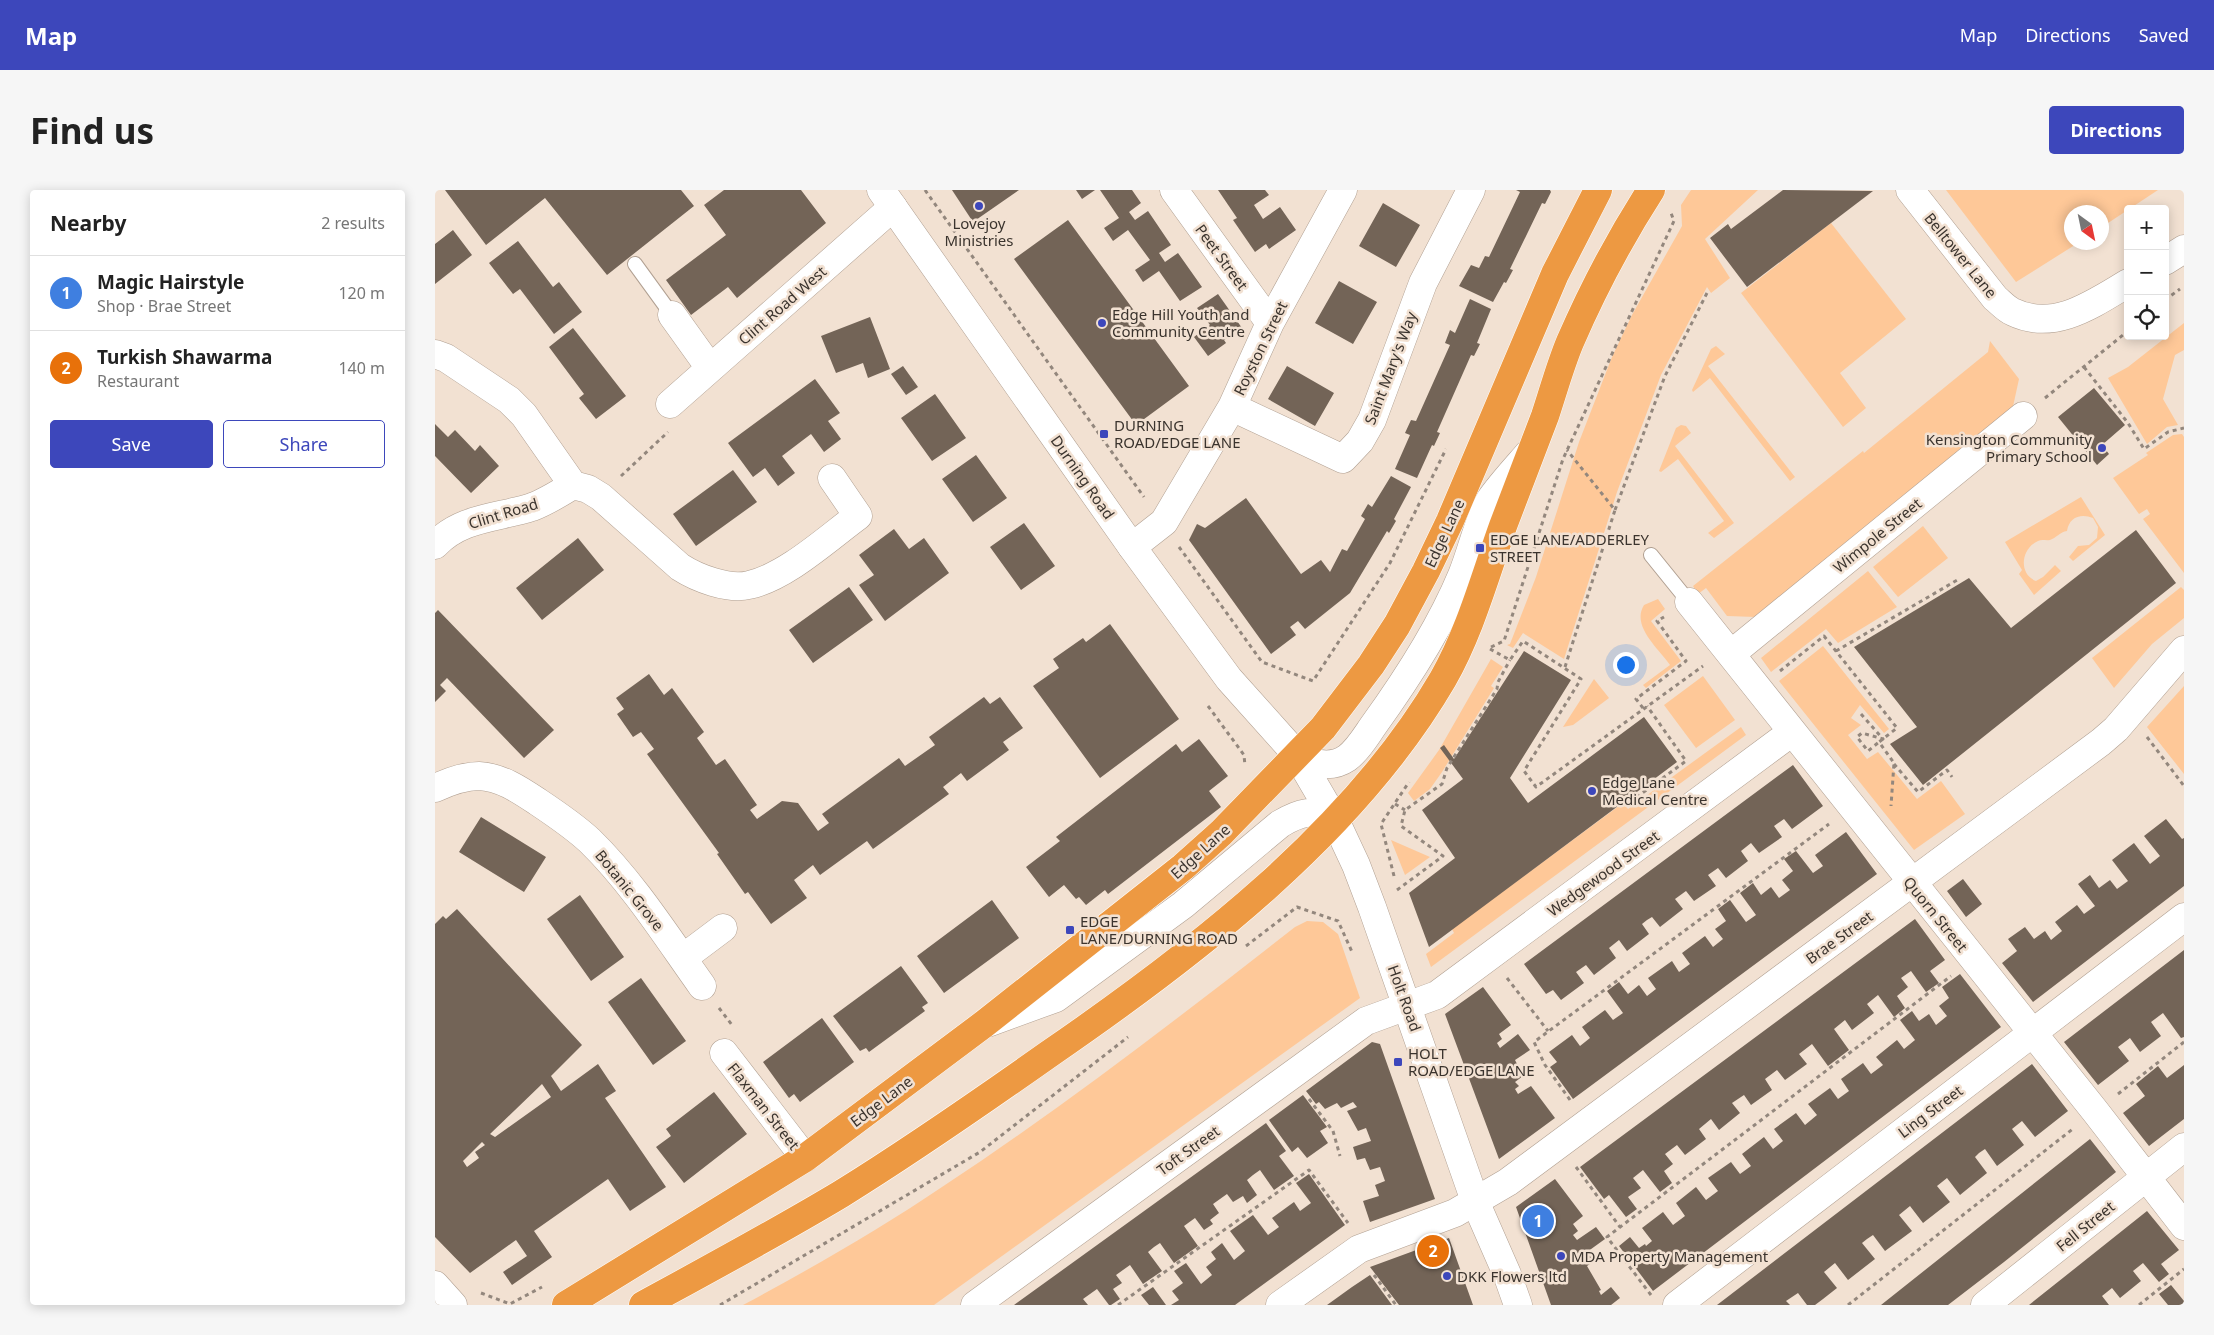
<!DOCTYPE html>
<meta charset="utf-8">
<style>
:root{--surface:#fff;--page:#f6f6f6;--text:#222;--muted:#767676;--line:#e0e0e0;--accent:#3d47bb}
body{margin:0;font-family:"Noto Sans",sans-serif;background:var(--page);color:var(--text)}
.controls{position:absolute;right:15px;top:15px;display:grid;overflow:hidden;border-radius:5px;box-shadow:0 2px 12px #0003}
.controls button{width:45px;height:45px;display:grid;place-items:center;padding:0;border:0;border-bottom:1px solid var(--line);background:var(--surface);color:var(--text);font:25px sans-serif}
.compass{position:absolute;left:1629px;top:15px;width:45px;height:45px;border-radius:50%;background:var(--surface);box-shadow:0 2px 12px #0003;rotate:147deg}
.you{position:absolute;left:1190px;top:474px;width:18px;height:18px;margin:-12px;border:4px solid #fff;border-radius:50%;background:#1a73e8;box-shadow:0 0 0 8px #1a73e833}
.badge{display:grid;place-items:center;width:32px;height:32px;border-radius:50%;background:var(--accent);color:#fff;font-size:16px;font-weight:700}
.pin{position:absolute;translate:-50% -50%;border:2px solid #fff;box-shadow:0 1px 5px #0006}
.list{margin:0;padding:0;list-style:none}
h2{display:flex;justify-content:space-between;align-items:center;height:65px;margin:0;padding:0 20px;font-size:21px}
h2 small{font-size:16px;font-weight:400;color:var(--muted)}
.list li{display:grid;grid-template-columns:32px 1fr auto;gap:15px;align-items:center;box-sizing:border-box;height:75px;padding:0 20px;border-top:1px solid var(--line)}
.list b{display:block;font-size:19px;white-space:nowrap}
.list p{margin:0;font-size:16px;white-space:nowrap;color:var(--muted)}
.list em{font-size:16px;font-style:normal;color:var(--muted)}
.actions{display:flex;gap:10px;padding:15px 20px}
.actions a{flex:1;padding:11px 0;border:1px solid var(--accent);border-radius:5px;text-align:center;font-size:18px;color:var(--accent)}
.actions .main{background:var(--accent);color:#fff}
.icon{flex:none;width:28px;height:28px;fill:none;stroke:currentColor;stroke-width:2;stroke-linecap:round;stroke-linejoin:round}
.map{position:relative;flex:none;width:1749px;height:1115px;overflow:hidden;border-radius:5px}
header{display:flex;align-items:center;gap:30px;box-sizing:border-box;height:70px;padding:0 25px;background:var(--accent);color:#fff}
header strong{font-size:24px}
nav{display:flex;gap:28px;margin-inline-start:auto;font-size:18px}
.intro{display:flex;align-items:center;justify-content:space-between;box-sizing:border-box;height:120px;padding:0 30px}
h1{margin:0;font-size:35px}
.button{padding:12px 22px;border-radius:5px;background:var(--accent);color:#fff;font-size:18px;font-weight:700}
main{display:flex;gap:30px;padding:0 30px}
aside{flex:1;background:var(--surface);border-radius:5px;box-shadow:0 2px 12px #0003}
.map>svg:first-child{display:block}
</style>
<header>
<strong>Map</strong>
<nav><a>Map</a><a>Directions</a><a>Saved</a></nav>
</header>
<div class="intro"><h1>Find us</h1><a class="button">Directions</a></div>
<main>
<aside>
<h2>Nearby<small>2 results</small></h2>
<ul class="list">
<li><span class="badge" style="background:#3f7fe0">1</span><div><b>Magic Hairstyle</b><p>Shop · Brae Street</p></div><em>120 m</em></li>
<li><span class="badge" style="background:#e8710a">2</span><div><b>Turkish Shawarma</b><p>Restaurant</p></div><em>140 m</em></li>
</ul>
<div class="actions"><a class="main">Save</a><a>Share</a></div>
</aside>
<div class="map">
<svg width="1749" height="1115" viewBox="0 0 1749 1115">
<rect width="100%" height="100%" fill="#f2e1d2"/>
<!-- green -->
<path fill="#fec898" d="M1256 0H1323L1270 49 1295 88 1276 103 1272 97 1226 185 1182 302 1129 469 1088 443 1078 458 1072 455 1075 454 1101 387 1144 252 1177 167 1197 125 1247 36 1246 15Z
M1511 0H1723L1667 37 1666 22H1636V52L1643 53 1581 92Z
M1396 33 1471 129 1405 183 1431 218 1408 237 1306 103Z
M1749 133V160L1740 165 1728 209 1743 235 1732 237 1712 254 1673 188 1693 177Z
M1555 151 1584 189 1577 221 1321 427 1292 426 1271 398 1263 404 1258 396 1428 261 1429 263 1553 162Z
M1281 156 1290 164 1273 176 1360 287 1355 291 1275 188 1258 202 1257 200 1276 159Z
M1246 235 1251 236 1256 243 1240 256 1299 333 1279 348 1273 343 1289 331 1243 269 1226 282 1224 281 1241 238Z
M1747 244 1749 247V383L1708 329 1715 324 1712 319 1704 324 1678 288 1713 265 1711 263 1738 245Z
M1646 307 1670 345 1638 371 1634 367 1643 356 1654 355 1662 348 1663 337 1658 328C1646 323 1634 327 1632 341 1625 342 1621 348 1615 350 1611 351 1607 349 1603 351 1586 358 1583 384 1601 391L1608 387 1620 375 1626 381 1599 405 1584 384 1587 380 1570 352Z
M1488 336 1513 368 1463 407 1438 377Z
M1433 381 1462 417 1403 453 1391 439 1336 482 1326 468Z
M1746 397 1749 400V428L1717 454 1679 498 1657 468Z
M1223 409 1230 419 1216 431 1246 471 1211 498 1208 495 1235 475C1223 458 1196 436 1209 415Z
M1388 456 1454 539 1449 543 1425 515 1416 528 1426 535 1413 545 1432 569 1443 562 1482 609 1506 591 1530 624 1479 660 1344 491Z
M1056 469 1068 477 1056 496 1059 498 1007 582 995 599 979 611 973 603 1004 560Z
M1268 486 1300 530 1261 558 1229 515Z
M1159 489 1174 508 1138 535 1128 537Z
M1749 496V584L1712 537Z
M1306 537 1311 545 996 777 991 764 1019 743 1017 739 1188 613 1193 619Z
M956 650 995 667 970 685Z
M872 731 888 732 903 744 925 808 499 1115H308C377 1078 445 1039 510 995 631 915 746 826 860 737Z"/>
<!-- building -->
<path fill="#736457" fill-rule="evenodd" d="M10 0H246L259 16 172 85 110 8 51 55Z
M289 0H366L391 33 302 108 293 97 256 125 231 90 291 45 269 15Z
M517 0H584L538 32Z
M641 0H660L647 9Z
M665 0H697L706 13 694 22 700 30 713 21 736 55 724 63 730 72 743 63 767 97 745 111 724 81 708 92 700 80 715 70 693 40 678 51 669 38 684 28Z
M783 0H830L834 5 819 15 828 29 845 17 861 40 834 59 831 54 820 62 798 30 802 28Z
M1081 0H1115L1116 2 1110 14 1107 13 1075 79 1078 80 1071 93 1069 92 1058 112 1024 96 1036 75 1044 78 1050 66 1054 67 1085 2Z
M1348 0 1438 1 1312 97 1275 48 1293 34 1296 39Z
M948 13 985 35 961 77 924 56Z
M633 30 754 196 701 235 579 69Z
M18 40 37 65 0 94V54Z
M83 51 118 97 124 92 147 122 119 144 85 99 78 104 54 73Z
M904 91 942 112 918 154 880 133Z
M783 104 807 138 789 150 791 153 773 166 759 147 775 135 762 118Z
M1035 109 1056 119 1042 153 1045 154 1039 166 1036 165 1002 242 1005 243 999 256 997 255 982 288 960 279 975 245 970 243 976 230 981 231 1015 155 1010 153 1015 140 1020 143Z
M435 127 455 179 433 188 428 173 401 183 386 146Z
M138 138 191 206 161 229 144 208 149 204 114 157Z
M468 176 483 197 471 205 456 184Z
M852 176 899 203 880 236 833 209Z
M380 189 405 223 393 231 406 249 389 262 376 244 347 266 360 283 343 296 330 278 318 287 293 253Z
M1659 198 1690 235 1667 255 1674 264 1662 275 1623 227Z
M500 204 531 248 497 271 466 228Z
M0 234 13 247 20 240 40 261 45 255 64 276 36 303 0 266Z
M541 265 572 308 538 332 507 289Z
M298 280 322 312 261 356 238 324Z
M956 286 976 297 959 329 961 331 954 343 952 341 915 403 870 439 863 431 855 437 861 445 836 464 754 350 762 334 770 338 811 308 866 384 886 370 895 382 907 359 912 361 930 329 926 326 933 314 937 317Z
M589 333 620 376 586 400 555 357Z
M459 339 474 359 489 348 514 383 450 431 424 395 439 385 424 365Z
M1701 340 1741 393 1488 595 1455 554 1482 537 1419 457 1534 388 1576 438Z
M143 348 169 380 107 430 81 398Z
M414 397 438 430 378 473 354 440Z
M3 420 119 540 89 568 12 488 5 495 11 501 0 512V423Z
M675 434 744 529 665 588 598 496 624 478 618 469 648 448 651 452Z
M1089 461 1136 490 1075 588 1093 613 1209 527 1242 572 994 757 974 703 1020 668 987 620 1028 589 1005 558 1009 555 1019 569Z
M214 484 229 505 237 498 269 542 262 548 281 575 290 569 322 615 315 620 322 629 347 611 363 613 383 641 394 633 387 624 464 568 470 576 500 555 494 547 549 507 555 514 565 507 588 538 568 552 574 560 532 591 526 583 508 597 514 604 438 659 432 651 385 685 378 675 359 690 372 708 336 734 313 702 310 704 282 664 284 663 212 564 219 559 206 542 198 547 182 524 189 519 181 508Z
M764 549 793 586 774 601 786 617 673 704 670 700 651 715 644 707 641 709 629 695 614 707 591 677 625 651 621 647 741 554 747 562Z
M1358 575 1388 616 1357 639 1349 629 1339 636 1347 647 1324 663 1316 653 1306 661 1313 671 1291 688 1283 678 1273 685 1281 696 1259 711 1251 701 1240 709 1248 719 1225 737 1217 727 1212 730 1207 734 1214 744 1192 761 1184 750 1174 758 1181 768 1159 785 1151 775 1141 782 1149 793 1126 810 1118 800 1111 804 1089 774Z
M46 627 111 667 89 702 24 662Z
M1731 629 1747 649 1749 648V696L1598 812 1567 773 1582 761 1573 749 1590 737 1599 749 1610 741 1616 750 1627 741 1620 732 1642 715 1649 724 1660 716 1643 694 1655 685 1664 698 1675 690 1682 699 1693 691 1677 670 1699 653 1715 674 1725 666 1709 646Z
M1411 642 1442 684 1138 909 1115 877 1122 872 1114 862 1137 845 1145 856 1155 848 1147 837 1170 820 1178 830 1188 823 1172 801 1184 792 1193 804 1204 795 1212 806 1221 799 1213 788 1237 771 1244 782 1255 774 1247 763 1270 746 1278 757 1288 749 1280 739 1291 731 1283 719 1295 710 1311 732 1321 725 1305 703 1318 693 1326 705 1336 697 1344 708 1355 700 1347 690 1358 681 1349 669 1361 661 1378 683 1388 676 1380 665Z
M1528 689 1547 714 1531 727 1512 701Z
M145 705 189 767 156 791 112 729Z
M557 710 584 748 509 803 482 766Z
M22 719 147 855 116 886 126 901 163 874 181 901 170 908 231 997 195 1021 173 989 99 1041 117 1067 77 1095 68 1082 92 1066 81 1050 35 1083 0 1047V734L8 726 11 729ZM107 894 116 907 60 947 55 944ZM47 952 50 955 40 962 44 968 32 977 28 971Z
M1480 729 1510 770 1495 781 1504 793 1491 802 1476 781 1466 788 1473 797 1462 806 1470 818 1459 827 1443 805 1432 814 1439 823 1417 840 1410 830 1399 839 1414 860 1393 876 1377 854 1364 864 1372 874 1350 890 1342 880 1330 889 1337 900 1316 915 1309 905 1297 913 1305 923 1284 940 1276 929 1264 939 1271 949 1250 965 1242 955 1230 964 1238 974 1229 981 1237 993 1225 1002 1208 980 1198 988 1206 998 1193 1007 1202 1019 1191 1027 1174 1005 1169 1009 1145 977Z
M1749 760V847L1746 848 1728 823 1716 832 1726 846 1705 862 1695 848 1683 857 1694 871 1663 895 1629 852Z
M466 776 493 813 487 817 490 821 434 862 431 858 425 861 398 826Z
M1525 784 1566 837 1218 1101 1184 1056 1195 1047 1204 1058 1210 1054 1211 1056 1217 1051 1207 1038 1228 1022 1238 1035 1250 1026 1241 1013 1261 997 1271 1010 1283 1001 1273 988 1296 972 1305 984 1316 976 1307 964 1329 947 1338 959 1348 951 1339 939 1361 923 1370 935 1382 925 1373 914 1395 898 1403 909 1414 901 1406 889 1428 873 1436 884 1448 875 1441 867 1462 850 1469 859 1480 850 1465 830 1477 821 1484 831 1494 824 1501 835 1512 826 1504 816 1514 808 1507 797Z
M206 788 251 851 218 875 173 812Z
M1048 797 1076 835 1064 844 1067 849 1062 853 1065 858 1083 844 1095 860 1080 870 1088 886 1080 892 1084 896 1080 899 1083 904 1096 896 1120 928 1064 969 1010 824Z
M387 828 419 872 365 912 359 904 354 908 328 872Z
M937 852 945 854 1000 1009 935 1032 928 1011 944 1006 940 995 950 991 945 977 935 980 930 968 922 970 918 957 936 951 931 938 923 941 912 921 922 917 918 912 906 918 902 913 890 919 884 912 881 914 871 901Z
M1597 874 1633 921 1600 947 1587 931 1577 939 1589 955 1562 976 1550 959 1544 963 1540 967 1552 983 1525 1005 1512 988 1502 996 1515 1012 1488 1033 1475 1016 1464 1025 1477 1041 1450 1061 1438 1045 1432 1049 1427 1053 1440 1069 1413 1090 1400 1073 1389 1082 1402 1098 1388 1109 1380 1115H1372L1363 1103 1351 1111 1355 1115H1282Z
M1749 875V929L1714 956 1688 923 1710 906 1701 894 1723 876 1732 888Z
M279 902 312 944 249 993 221 957 236 946 231 939Z
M868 905 892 937 885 941 893 953 872 968 863 957 857 962 834 930Z
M831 933 851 961 844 966 859 986 839 1000 825 980 818 985 812 990 822 1005 812 1013 808 1006 798 1012 792 1004 778 1014 784 1023 775 1030 778 1034 769 1040 760 1028 749 1036 763 1056 739 1073 725 1053 719 1057 713 1062 727 1081 708 1094 695 1075 681 1085 687 1093 678 1099 685 1109 676 1115H674L662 1099 648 1109 653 1115H579Z
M1655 949 1681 982 1569 1072 1513 1115H1446Z
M874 984 910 1035 800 1115H736L744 1110 737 1101 748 1093 739 1081 751 1073 766 1094 777 1085 771 1077 781 1069 776 1062 787 1053 799 1070 810 1061 795 1041 818 1025 833 1045 844 1037 837 1028 859 1012 865 1021 876 1013 861 993Z
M1120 989 1148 1026 1138 1034 1143 1041 1138 1045 1142 1050 1161 1037 1170 1049 1152 1062 1159 1071 1152 1076 1166 1100 1164 1101 1166 1105 1176 1097 1185 1108 1176 1115H1116L1081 1017Z
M1712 1021 1744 1060 1726 1074 1734 1084 1724 1092 1708 1073 1698 1081 1706 1091 1685 1108 1677 1098 1667 1106 1674 1115H1594Z
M1014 1048 1038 1115H964L935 1077Z
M935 1085 957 1115H892L917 1097Z
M1736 1095 1749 1111V1115H1733L1724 1104Z
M718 1097 731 1115H714L706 1105Z"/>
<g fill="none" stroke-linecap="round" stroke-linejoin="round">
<!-- lane casing -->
<g stroke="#b1a092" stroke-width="16">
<path id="lane" d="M200 74 237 125
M1216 365 1254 412"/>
</g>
<!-- street casing -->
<g stroke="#b1a092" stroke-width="29">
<path id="street" d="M739 0 835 133
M1475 0 1560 108C1565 112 1571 119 1578 122 1619 142 1658 114 1693 93
M1730 71 1749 59
M237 125 275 178
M0 164 11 168 74 210 89 225 138 295
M235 214 458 17
M797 217 908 269 925 251 937 230 988 93 1036 0
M138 295 153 299 166 307 245 377C262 388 293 400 314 395 351 387 393 348 423 326L397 288
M0 355C26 327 63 328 97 317 111 312 125 303 138 295
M697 357 729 332 797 217 835 133 908 0
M1254 412 1660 921 1749 1036
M1296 464 1588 226
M0 598C13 592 29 586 44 586 66 587 85 600 103 612 121 624 139 636 155 651 198 693 232 747 267 796
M248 768 288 738
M289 863 370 968
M0 1095 18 1115
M540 1115 931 831 1002 805 1357 542
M845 1115 924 1059 1020 1023 1073 992 1666 552 1681 539 1749 460
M1242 1115 1749 727
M1550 1115 1749 957"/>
</g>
<!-- secondary casing -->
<g stroke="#b1a092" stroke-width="29">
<path id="secondary" d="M446 0 697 357 794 489 862 565 900 630 921 675 937 717 1040 1011 1072 1084 1083 1115
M862 565C877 574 896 579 912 568 923 560 931 546 938 536 972 489 1005 438 1027 385 1036 364 1044 328 1055 310 1066 294 1081 278 1094 263
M555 832 621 808 748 715 845 634C863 623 881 617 900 630"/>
</g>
<!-- highway casing -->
<g stroke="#fff" stroke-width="29">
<path id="highway" d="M131 1115 370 968 549 834 748 677 786 643 888 538 936 475 962 435 991 381 1015 331 1120 84 1163 0
M208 1115C274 1079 341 1043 406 1004 477 960 546 912 614 864 758 765 919 642 1008 489 1035 442 1050 386 1068 336 1082 299 1096 263 1110 226 1118 202 1125 176 1135 152 1158 99 1185 48 1216 0"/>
</g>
<!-- path -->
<path stroke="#93877d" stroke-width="3" stroke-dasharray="4 4" stroke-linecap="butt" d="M490 0 709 307
M1730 110 1745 99
M1649 177 1693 233 1709 259 1733 242 1749 238
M1610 208 1693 141
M186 286 233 242
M1180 320 1230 186 1272 103
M744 357 827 472 878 491 955 373 1011 259
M1056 457 1069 451 1128 269 1239 31 1236 23
M1055 459 1075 470 1088 451 1146 489 1089 581 1101 597 1268 476
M1401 461 1524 389
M1130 477 1180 320 1132 260
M1345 481 1389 446 1462 538 1444 552 1459 573 1456 616
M773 516 809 565 810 576
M1208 518 1201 509 1251 471 1222 431 1229 427
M1426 524 1448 549 1427 543 1422 547 1433 561 1444 552
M1712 547 1749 596
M1459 574 1483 602 1512 580 1517 587
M1195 612 1251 571 1212 516
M960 614 970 620
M959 686 946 634 974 592
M962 700 1008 666 966 636 970 620 1007 594 1012 578 1062 499 1063 492 1075 470
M811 756 862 717 903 731 918 764
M1072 788 1113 841
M284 818 297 835
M1683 904 1749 852
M874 909 898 941 905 966
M1135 910 1110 875 1099 852 1394 634
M1141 977 1185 1037
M939 1085 961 1115
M46 1103 75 1114 107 1097
M1216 1105 1172 1047 1516 786
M285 1115 545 962 693 847
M683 1115 874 980 913 1033
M1413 1115 1639 938
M1704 1115 1749 1079"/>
<!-- lane -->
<use href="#lane" stroke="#fff" stroke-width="14"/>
<!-- street -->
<use href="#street" stroke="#fff" stroke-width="28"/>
<!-- secondary -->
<use href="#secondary" stroke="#fff" stroke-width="28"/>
<!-- highway -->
<use href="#highway" stroke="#ed9942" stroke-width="28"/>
</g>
<!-- markers -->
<g fill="#3d47bb" stroke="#f2e1d2" stroke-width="2">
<circle cx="544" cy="16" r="5"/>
<circle cx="667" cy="133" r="5"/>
<rect x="664" y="239" width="10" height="10" rx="2.5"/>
<circle cx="1667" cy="258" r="5"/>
<rect x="1040" y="353" width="10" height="10" rx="2.5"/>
<circle cx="1157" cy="601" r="5"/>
<rect x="630" y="735" width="10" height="10" rx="2.5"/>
<rect x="958" y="867" width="10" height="10" rx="2.5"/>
<circle cx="1126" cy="1066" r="5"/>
<circle cx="1012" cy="1086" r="5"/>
</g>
<g text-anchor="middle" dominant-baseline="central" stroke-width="5" stroke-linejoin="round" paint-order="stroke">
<!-- poi labels -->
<g font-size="15" fill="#3b342e" stroke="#f2e1d2" text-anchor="start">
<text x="544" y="33" text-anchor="middle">Lovejoy<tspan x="544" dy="17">Ministries</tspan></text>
<text x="677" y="124">Edge Hill Youth and<tspan x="677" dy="17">Community Centre</tspan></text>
<text x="679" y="235">DURNING<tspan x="679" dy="17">ROAD/EDGE LANE</tspan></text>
<text x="1657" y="249" text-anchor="end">Kensington Community<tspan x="1657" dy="17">Primary School</tspan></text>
<text x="1055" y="349">EDGE LANE/ADDERLEY<tspan x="1055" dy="17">STREET</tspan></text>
<text x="1167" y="592">Edge Lane<tspan x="1167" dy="17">Medical Centre</tspan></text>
<text x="645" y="731">EDGE<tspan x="645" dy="17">LANE/DURNING ROAD</tspan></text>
<text x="973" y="863">HOLT<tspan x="973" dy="17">ROAD/EDGE LANE</tspan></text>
<text x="1136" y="1066">MDA Property Management</text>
<text x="1022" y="1086">DKK Flowers ltd</text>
</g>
<!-- street labels -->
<g font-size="15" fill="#3b342e" stroke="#f2e1d2">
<text transform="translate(1526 65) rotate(51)">Belltower Lane</text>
<text transform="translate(787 67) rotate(54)">Peet Street</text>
<text transform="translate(347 115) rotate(-41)">Clint Road West</text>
<text transform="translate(825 158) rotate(-64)">Royston Street</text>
<text transform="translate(955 178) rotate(-69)">Saint Mary's Way</text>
<text transform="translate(648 287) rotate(55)">Durning Road</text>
<text transform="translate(68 323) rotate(-17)">Clint Road</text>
<text transform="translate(1009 343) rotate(-65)">Edge Lane</text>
<text transform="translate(1442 345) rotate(-39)">Wimpole Street</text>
<text transform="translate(765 661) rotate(-42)">Edge Lane</text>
<text transform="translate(1168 683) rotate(-36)">Wedgewood Street</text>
<text transform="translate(195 700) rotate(51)">Botanic Grove</text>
<text transform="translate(1501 724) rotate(51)">Quorn Street</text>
<text transform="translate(1404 747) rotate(-36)">Brae Street</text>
<text transform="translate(970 808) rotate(70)">Holt Road</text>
<text transform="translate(446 911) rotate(-37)">Edge Lane</text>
<text transform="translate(329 916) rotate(52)">Flaxman Street</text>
<text transform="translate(1495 921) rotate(-37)">Ling Street</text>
<text transform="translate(753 960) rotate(-36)">Toft Street</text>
<text transform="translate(1650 1036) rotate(-39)">Fell Street</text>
</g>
</g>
</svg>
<div class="controls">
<button>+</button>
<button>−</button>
<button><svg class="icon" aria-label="locate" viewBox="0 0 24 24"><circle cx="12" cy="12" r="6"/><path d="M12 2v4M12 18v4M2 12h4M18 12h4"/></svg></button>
</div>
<svg class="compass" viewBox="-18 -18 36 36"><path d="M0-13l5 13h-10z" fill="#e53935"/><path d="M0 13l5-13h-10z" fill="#767676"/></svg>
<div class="you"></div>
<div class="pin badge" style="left:1103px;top:1031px;background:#3f7fe0">1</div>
<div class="pin badge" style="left:998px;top:1061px;background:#e8710a">2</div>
</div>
</main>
